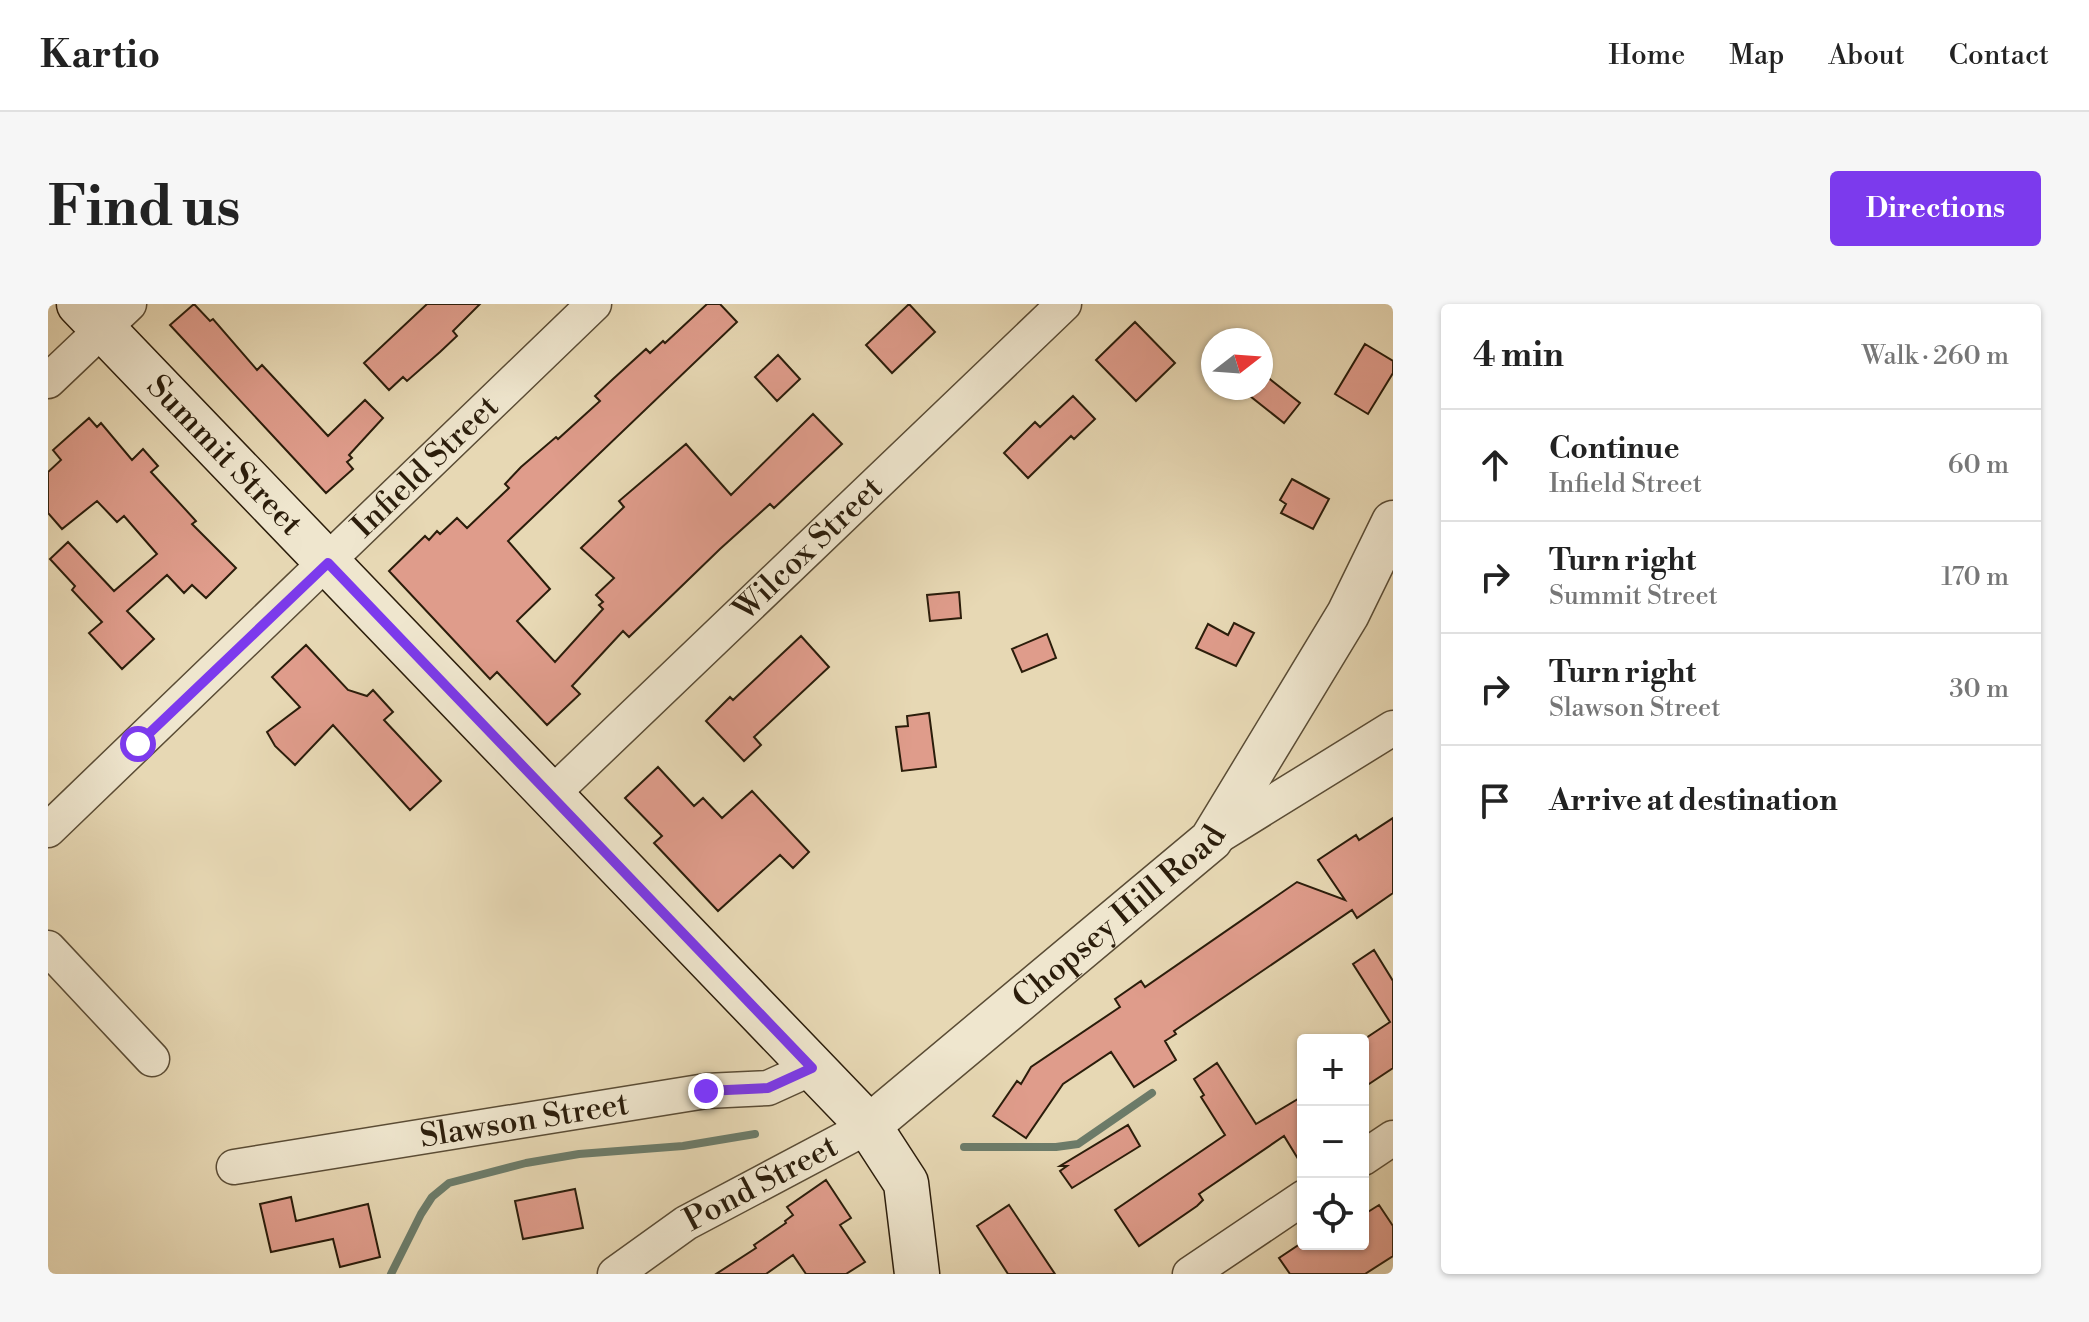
<!DOCTYPE html>
<meta charset="utf-8">
<style>
:root{--surface:#fff;--page:#f6f6f6;--text:#222;--muted:#767676;--line:#e0e0e0;--accent:#7c3aed}
body{margin:0;font-family:"Libre Bodoni",serif;background:var(--page);color:var(--text)}
.controls{position:absolute;right:24px;bottom:24px;display:grid;overflow:hidden;border-radius:8px;box-shadow:0 2px 6px #0004}
.controls button{width:72px;height:72px;display:grid;place-items:center;padding:0;border:0;border-bottom:2px solid var(--line);background:var(--surface);color:var(--text);font:40px sans-serif}
.compass{position:absolute;left:1153px;top:24px;width:72px;height:72px;border-radius:50%;background:var(--surface);box-shadow:0 2px 6px #0004;rotate:73deg}
.stop{position:absolute;width:24px;height:24px;margin:-18px;border:6px solid #7c3aed;border-radius:50%;background:#fff}
.stop.end{background:#7c3aed;border-color:#fff;box-shadow:0 2px 8px #0008}
.list{margin:0;padding:0;list-style:none}
h2{display:flex;justify-content:space-between;align-items:center;height:104px;margin:0;padding:0 32px;font-size:34px}
h2 small{font-size:26px;font-weight:400;color:var(--muted)}
.list li{display:grid;grid-template-columns:52px 1fr auto;gap:24px;align-items:center;box-sizing:border-box;height:112px;padding:0 32px;border-top:2px solid var(--line)}
.list b{display:block;font-size:30px;white-space:nowrap}
.list p{margin:0;font-size:26px;white-space:nowrap;color:var(--muted)}
.list em{font-size:26px;font-style:normal;color:var(--muted)}
.icon{flex:none;width:44px;height:44px;fill:none;stroke:currentColor;stroke-width:2;stroke-linecap:round;stroke-linejoin:round}
.map{position:relative;flex:none;width:1345px;height:970px;overflow:hidden;border-radius:8px}
header{display:flex;align-items:center;gap:48px;box-sizing:border-box;height:112px;padding:0 40px;background:var(--surface);border-bottom:2px solid var(--line)}
header strong{font-size:38px}
nav{display:flex;gap:44px;margin-inline-start:auto;font-size:28px}
.intro{display:flex;align-items:center;justify-content:space-between;box-sizing:border-box;height:192px;padding:0 48px}
h1{margin:0;font-size:56px}
.button{padding:20px 36px;border-radius:8px;background:var(--accent);color:#fff;font-size:28px;font-weight:700}
main{display:flex;gap:48px;padding:0 48px}
aside{flex:1;background:var(--surface);border-radius:8px;box-shadow:0 2px 6px #0004}
.map>svg:first-child{display:block}
</style>
<header>
<strong>Kartio</strong>
<nav><a>Home</a><a>Map</a><a>About</a><a>Contact</a></nav>
</header>
<div class="intro"><h1>Find us</h1><a class="button">Directions</a></div>
<main>
<div class="map">
<svg width="1345" height="970" viewBox="0 0 1345 970">
<rect width="100%" height="100%" fill="#e7d8b4"/>
<filter id="stains"><feTurbulence type="fractalNoise" baseFrequency=".0025" numOctaves="4"/><feColorMatrix values="0 0 0 0 .2 0 0 0 0 .09 0 0 0 0 .02 0 0 0 .5 -.17"/></filter>
<radialGradient id="worn" r=".72"><stop offset=".6" stop-color="#630" stop-opacity="0"/><stop offset="1" stop-color="#630" stop-opacity=".3"/></radialGradient>
<g fill="none" stroke-linecap="round" stroke-linejoin="round">
<!-- stream -->
<path stroke="#6c7c6a" stroke-width="8" d="M916 843H1008L1030 840 1104 789
M343 970 373 910 384 893 401 879 478 859 531 850 635 842 707 830"/>
</g>
<!-- building -->
<path fill="#df9c8b" stroke="#2b1d0b" stroke-width="2" d="M146 0 162 17 165 15 209 66 214 61 280 132 317 96 335 114 301 151 304 154 299 158 305 165 278 189 122 21Z
M379 0H432L405 27 409 32 392 48 359 77 355 73 341 86 316 59Z
M659 0H672L689 18 460 237 502 285 469 317 507 358 555 305 551 301 555 298 548 291 566 274 533 244 576 203 571 197 638 140 683 191 765 110 794 140 726 204 722 200 672 245 581 333 575 327 524 382 532 390 499 421 449 368 442 375 341 267 377 232 381 236 389 227 392 230 409 214 419 224 461 184 457 180 473 163 508 133 510 135 552 97 547 92 565 75 598 45 602 49 615 37 617 39Z
M861 0 887 28 844 69 818 41Z
M1087 18 1127 59 1088 97 1048 56Z
M1317 40 1345 57V69L1320 110 1287 90Z
M730 51 752 75 729 97 707 73Z
M1218 72 1252 99 1236 119 1202 92 1208 84H1213V78Z
M1025 92 1047 115 1026 135 1023 132 980 174 956 149 987 118 992 123Z
M41 114 49 123 53 119 84 156 95 145 110 162 103 168 148 217 144 220 188 264 158 294 144 281 136 289 119 271 79 307 106 335 74 365 41 329 54 318 24 286 27 282 2 255 20 238 66 287 109 250 76 212 69 218 49 197 14 225 0 209V168L13 156 5 146Z
M1244 175 1281 195 1265 225 1233 209 1238 200 1232 196Z
M911 288 913 314 882 317 879 291Z
M1186 319 1206 329 1188 362 1148 344 1160 320 1180 331Z
M999 330 1008 354 974 368 964 345Z
M753 332 781 363 706 433 713 441 696 457 658 417 682 393 685 396Z
M258 341 300 386 319 392 325 386 345 408 336 416 393 477 362 506 285 421 247 461 227 442 219 428 252 403 224 373Z
M881 409 888 463 854 467 848 423 860 422 859 412Z
M610 463 646 502 655 494 674 514 704 487 761 548 745 564 732 551 670 607 606 539 614 532 577 494Z
M1345 514V589L1309 614 1304 606 1126 727 1128 730 1117 737 1128 756 1086 783 1063 748 1015 780 978 834 945 812 969 777 973 780 983 763 1072 703 1067 695 1093 677 1097 683 1249 578 1297 596 1270 556 1308 531 1311 536Z
M1326 646 1345 677V764L1315 784V736L1342 718 1305 660Z
M1169 759 1208 820 1255 792V863L1236 832 1151 890 1155 896 1149 902 1091 942 1067 906 1177 831 1153 793 1156 791 1146 775Z
M1080 821 1092 842 1024 884 1012 867 1019 862H1012Z
M778 876 803 914 792 921 817 958 798 970H758L745 951 718 970H668L708 944 706 941 738 919 737 917 745 911 739 903Z
M527 885 535 924 475 935 467 897Z
M243 893 248 917 320 900 332 953 292 963 285 935 223 948 212 900Z
M961 901 1007 970H960L929 922Z
M1331 901 1345 922V952L1317 970H1242L1231 954 1252 940H1315V911Z"/>
<g fill="none" stroke-linecap="round" stroke-linejoin="round">
<!-- minor casing -->
<g stroke="#5a4c35" stroke-width="37">
<g id="minor">
<path d="M0 77 81 0"/>
<path id="s1" d="M503 491 1016 0"/>
<path id="s2" d="M0 526 546 0"/>
<path d="M1164 536 1345 424"/>
<path d="M0 644 104 755"/>
<path d="M1315 854 1345 834"/>
<path id="s3" d="M186 863 658 787 720 784 764 764"/>
<path id="s4" d="M567 970 638 919 821 822"/>
<path d="M1142 970 1255 894"/>
</g>
</g>
<!-- tertiary casing -->
<g stroke="#5a4c35" stroke-width="45">
<g id="tertiary">
<path id="s5" d="M821 822 1163 536 1300 310 1345 218"/>
</g>
</g>
<!-- secondary casing -->
<g stroke="#2b1d0b" stroke-width="47">
<g id="secondary">
<path id="s6" d="M31 0 821 822 858 879 869 970"/>
</g>
</g>
<!-- minor -->
<use href="#minor" stroke="#efe6ce" stroke-width="34"/>
<!-- tertiary -->
<use href="#tertiary" stroke="#efe6ce" stroke-width="42"/>
<!-- secondary -->
<use href="#secondary" stroke="#efe6ce" stroke-width="44"/>
</g>
<g fill="none" stroke-linecap="round" stroke-linejoin="round">
<!-- route -->
<path stroke="#7c3aed" stroke-width="10" d="M90 440 280 259 764 764 720 784 658 787"/>
</g>
<g text-anchor="middle" dominant-baseline="central" stroke-width="6" stroke-linejoin="round" paint-order="stroke">
<!-- street labels -->
<g font-size="32" fill="#2b1d0b" stroke="#efe6ce">
<text stroke="none"><textPath href="#s6" startOffset="210">Summit Street</textPath></text>
<text stroke="none"><textPath href="#s2" startOffset="524">Infield Street</textPath></text>
<text stroke="none"><textPath href="#s1" startOffset="356">Wilcox Street</textPath></text>
<text stroke="none"><textPath href="#s5" startOffset="326">Chopsey Hill Road</textPath></text>
<text stroke="none"><textPath href="#s3" startOffset="294">Slawson Street</textPath></text>
<text stroke="none"><textPath href="#s4" startOffset="172">Pond Street</textPath></text>
</g>
</g>
<rect width="100%" height="100%" filter="url(#stains)"/>
<rect width="100%" height="100%" fill="url(#worn)"/>
</svg>
<div class="controls">
<button>+</button>
<button>−</button>
<button><svg class="icon" aria-label="locate" viewBox="0 0 24 24"><circle cx="12" cy="12" r="6"/><path d="M12 2v4M12 18v4M2 12h4M18 12h4"/></svg></button>
</div>
<svg class="compass" viewBox="-18 -18 36 36"><path d="M0-13l5 13h-10z" fill="#e53935"/><path d="M0 13l5-13h-10z" fill="#767676"/></svg>
<div class="stop" style="left:90px;top:440px"></div>
<div class="stop end" style="left:658px;top:787px"></div>
</div>
<aside>
<h2>4 min<small>Walk · 260 m</small></h2>
<ul class="list">
<li><svg class="icon" aria-label="ahead" viewBox="0 0 24 24"><path d="M12 20V5M6 11l6-6 6 6"/></svg><div><b>Continue</b><p>Infield Street</p></div><em>60 m</em></li>
<li><svg class="icon" aria-label="right" viewBox="0 0 24 24"><path d="M7 20v-9h11M14 6l5 5-5 5"/></svg><div><b>Turn right</b><p>Summit Street</p></div><em>170 m</em></li>
<li><svg class="icon" aria-label="right" viewBox="0 0 24 24"><path d="M7 20v-9h11M14 6l5 5-5 5"/></svg><div><b>Turn right</b><p>Slawson Street</p></div><em>30 m</em></li>
<li><svg class="icon" aria-label="arrive" viewBox="0 0 24 24"><path d="M6 21V4h12l-3 4 3 4H6"/></svg><div><b>Arrive at destination</b></div></li>
</ul>
</aside>
</main>
